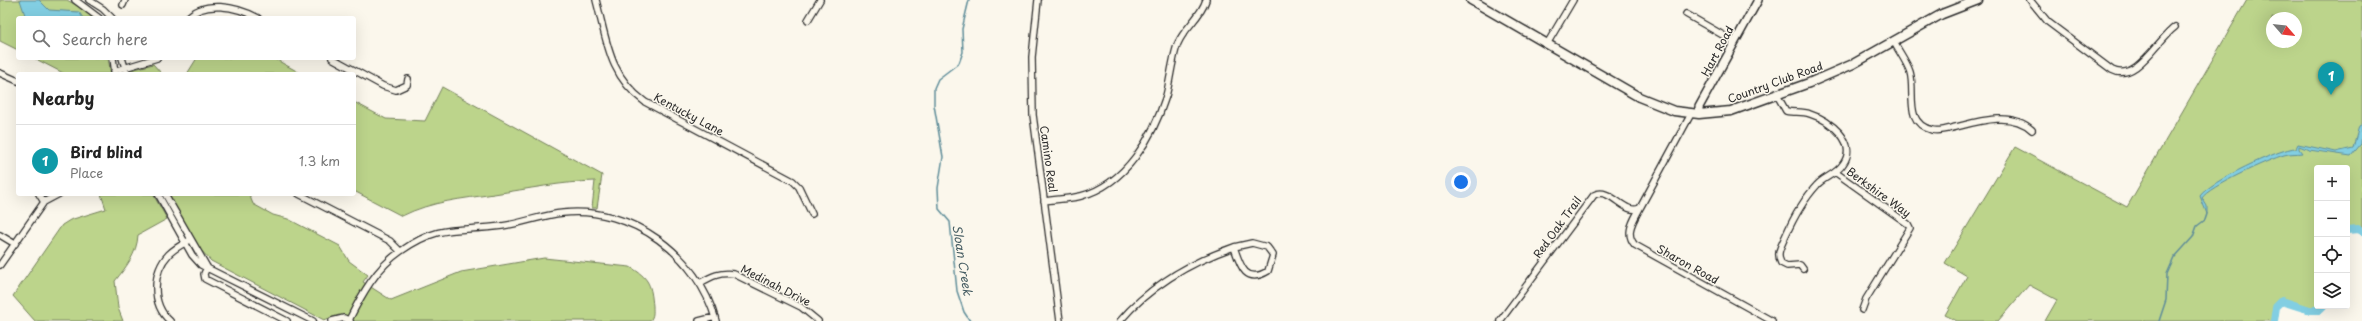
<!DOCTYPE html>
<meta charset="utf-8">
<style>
:root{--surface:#fff;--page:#f2f2f2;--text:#222;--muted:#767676;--line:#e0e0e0;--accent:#db2777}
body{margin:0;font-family:"Playpen Sans",sans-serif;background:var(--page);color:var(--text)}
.controls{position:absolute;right:12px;bottom:12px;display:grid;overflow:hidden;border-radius:4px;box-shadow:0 4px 16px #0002}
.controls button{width:36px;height:36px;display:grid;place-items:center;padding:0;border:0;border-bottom:1px solid var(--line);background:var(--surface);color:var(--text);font:20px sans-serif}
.compass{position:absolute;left:2266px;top:12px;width:36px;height:36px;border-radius:50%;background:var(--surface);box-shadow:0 4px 16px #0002;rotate:118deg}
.you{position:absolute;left:1461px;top:182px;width:14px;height:14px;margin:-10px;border:3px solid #fff;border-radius:50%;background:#1a73e8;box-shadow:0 0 0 6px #1a73e833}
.badge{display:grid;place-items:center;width:26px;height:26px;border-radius:50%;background:var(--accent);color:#fff;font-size:13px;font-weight:700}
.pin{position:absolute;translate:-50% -33px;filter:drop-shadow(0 1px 2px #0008)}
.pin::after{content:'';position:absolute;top:21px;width:14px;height:12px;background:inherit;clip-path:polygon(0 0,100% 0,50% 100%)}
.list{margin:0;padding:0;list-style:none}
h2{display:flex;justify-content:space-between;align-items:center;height:52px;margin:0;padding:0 16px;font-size:17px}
h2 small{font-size:13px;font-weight:400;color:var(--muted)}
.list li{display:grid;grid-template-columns:26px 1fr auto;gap:12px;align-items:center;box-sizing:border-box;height:72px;padding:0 16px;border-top:1px solid var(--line)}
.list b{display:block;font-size:15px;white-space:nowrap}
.list p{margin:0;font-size:13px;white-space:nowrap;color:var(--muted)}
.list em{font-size:13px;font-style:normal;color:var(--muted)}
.icon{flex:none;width:22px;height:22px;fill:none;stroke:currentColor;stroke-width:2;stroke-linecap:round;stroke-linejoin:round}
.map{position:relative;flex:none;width:2362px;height:321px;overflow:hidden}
.search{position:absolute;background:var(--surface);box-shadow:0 4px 16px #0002;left:16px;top:16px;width:340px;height:44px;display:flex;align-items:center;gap:10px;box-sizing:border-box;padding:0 14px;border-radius:4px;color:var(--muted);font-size:15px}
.panel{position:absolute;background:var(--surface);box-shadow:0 4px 16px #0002;left:16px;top:72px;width:340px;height:124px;border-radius:4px}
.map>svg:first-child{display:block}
</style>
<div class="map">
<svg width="2362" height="321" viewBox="0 0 2362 321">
<rect width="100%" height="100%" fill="#fbf7ec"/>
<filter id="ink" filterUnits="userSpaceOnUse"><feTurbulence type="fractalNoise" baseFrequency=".025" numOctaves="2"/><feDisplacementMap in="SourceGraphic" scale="8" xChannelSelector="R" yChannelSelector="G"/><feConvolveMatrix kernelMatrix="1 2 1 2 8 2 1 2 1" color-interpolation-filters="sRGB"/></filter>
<g filter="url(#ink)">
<!-- green -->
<path fill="#bcd48b" stroke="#74805b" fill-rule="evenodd" d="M0 0H67L83 9 93 18H18V50L0 41Z
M2247 0H2362V231L2347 229V168H2317V306H2322L2318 309H2310L2283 301 2276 306 2273 321H2045L2057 300 2029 285 1998 321H1957L1945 315 1967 276 1945 263 2015 147 2127 207ZM2272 18H2296V42H2272Z
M34 58H108L111 74H65Z
M197 58H273L302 74H187Z
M153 64 162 74H129L131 70Z
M442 87 602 175 597 208H592L595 181C561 182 528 189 494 194 462 199 432 201 402 216L354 191V102L386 119 425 121Z
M101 194H153L167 219 138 235C137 254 126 267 115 281L118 308 123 321H35L13 296 62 225 70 220 106 209Z
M168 194H249L253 204 273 215 288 219 340 246 349 261 368 275 363 282 391 300 461 272 544 258 630 267C650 278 651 286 653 306 653 313 654 315 650 321H354L339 315 324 320 211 261 198 247Z"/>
<!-- water -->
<path fill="#82cee2" stroke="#5f8d99" d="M20 0H39L49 10 79 12 83 18H28L25 15Z
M2362 124 2361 144 2351 156 2309 150 2299 146V149L2302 153C2296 154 2290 153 2284 155 2270 159 2208 187 2202 198L2207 206V214L2200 196C2209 182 2280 148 2296 148L2298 144 2336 152 2353 148 2359 126Z"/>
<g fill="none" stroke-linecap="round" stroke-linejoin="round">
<!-- stream -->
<path stroke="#5f8d99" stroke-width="1.5" d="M969 0 962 29 963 52 959 63 938 79 934 88V105L943 157 938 188 939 209 950 222 957 291 964 312 970 321
M2159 321 2166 300 2167 274 2174 258 2193 237 2197 226 2205 220 2207 214"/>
<!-- river -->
<path stroke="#82cee2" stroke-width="8" d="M2347 230 2358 229 2362 231
M2274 321 2276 307 2282 301 2310 310H2319L2323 306"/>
<!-- minor casing -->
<g stroke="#2b2b2b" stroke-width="8">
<path id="minor" d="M75 0 99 18
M89 0 103 9 112 18
M596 0C607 41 609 76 645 102L793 181 799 187 812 214
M1038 0 1032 57 1033 115 1060 321
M2030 0 2048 22 2112 70C2136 83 2158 39 2175 27
M123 5 125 0
M1686 14 1735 42
M187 18C204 0 236 6 258 18
M808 20 820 0
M1894 42C1899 52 1907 62 1910 72 1916 92 1903 123 1932 130 1939 132 1948 129 1956 127 1979 121 2012 111 2032 130
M1547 44 1573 0
M113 58 115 73
M122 58 127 74
M332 58 383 86 396 90 407 85 408 79
M114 71 157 58
M0 73 18 81
M1777 95 1786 111C1794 113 1802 111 1810 114 1829 120 1859 142 1843 164 1837 174 1824 177 1817 185 1803 200 1793 219 1785 237 1781 247 1776 253 1781 263L1787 266 1800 265 1803 269
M1835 172 1908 224 1910 228 1866 299 1862 310
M39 194 44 202
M158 194 192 255 201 265 313 321
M165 194 207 267
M299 194 390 241 400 251
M1044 201C1056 199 1069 199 1081 196 1126 184 1153 137 1166 96 1170 81 1173 54 1178 43 1185 27 1201 17 1206 0
M1640 208C1634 220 1624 233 1635 245L1772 321
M0 235 15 244
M1252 243 1267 247 1273 255 1268 271C1245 285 1240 265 1234 247Z
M0 265 44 202 59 194
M207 267 204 274 205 279 287 321
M700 283C712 276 720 272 734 274L801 307 818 321
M349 320C362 294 376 268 401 251 441 223 458 232 502 226 523 223 542 215 563 213 632 206 698 255 716 321
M170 321C151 304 152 272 169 254 175 248 183 244 190 240
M332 321 344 318 350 321
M699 321 715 317
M1120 321C1150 286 1191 262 1234 247
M1500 321 1594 195C1611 186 1624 216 1640 208L1691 114"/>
</g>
<!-- tertiary casing -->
<g stroke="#2b2b2b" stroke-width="10">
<path id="tertiary" d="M1699 114V107L1758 0"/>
</g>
<!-- secondary casing -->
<g stroke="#2b2b2b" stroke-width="11">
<path id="secondary" d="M1471 0 1639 97 1674 111 1699 114 1731 111 1809 83 1853 64 1942 14 1978 0"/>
</g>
<!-- minor -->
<use href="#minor" stroke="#fbf7ec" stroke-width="5.5"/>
<!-- tertiary -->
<use href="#tertiary" stroke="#fbf7ec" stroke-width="7"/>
<!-- secondary -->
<use href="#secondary" stroke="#fbf7ec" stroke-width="8"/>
</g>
</g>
<g text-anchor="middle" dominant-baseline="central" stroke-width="3" stroke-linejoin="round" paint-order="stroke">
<!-- street labels -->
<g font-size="11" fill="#2b2b2b" stroke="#fbf7ec">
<text transform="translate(1717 51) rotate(-62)">Hart Road</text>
<text transform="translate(1775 82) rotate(-20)">Country Club Road</text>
<text transform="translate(689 114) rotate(28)">Kentucky Lane</text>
<text transform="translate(1049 159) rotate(82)">Camino Real</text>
<text transform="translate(1879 192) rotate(36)">Berkshire Way</text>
<text transform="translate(1557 227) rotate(-54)">Red Oak Trail</text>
<text transform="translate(1688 264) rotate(29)">Sharon Road</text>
<text transform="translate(776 285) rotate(27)">Medinah Drive</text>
</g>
<!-- water labels -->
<g font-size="12" font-style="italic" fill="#455c62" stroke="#fbf7ec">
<text transform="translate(963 260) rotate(81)">Sloan Creek</text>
</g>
</g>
</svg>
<div class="controls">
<button>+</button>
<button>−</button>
<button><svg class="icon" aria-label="locate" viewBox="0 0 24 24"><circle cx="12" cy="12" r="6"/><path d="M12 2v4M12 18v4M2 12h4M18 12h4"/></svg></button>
<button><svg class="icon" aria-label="layers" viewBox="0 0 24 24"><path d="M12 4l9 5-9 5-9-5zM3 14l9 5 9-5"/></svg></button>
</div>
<svg class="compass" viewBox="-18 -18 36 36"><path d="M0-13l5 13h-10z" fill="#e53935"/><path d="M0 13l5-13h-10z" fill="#767676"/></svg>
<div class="you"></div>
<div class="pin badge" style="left:2331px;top:95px;background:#0f9aa8">1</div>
<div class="search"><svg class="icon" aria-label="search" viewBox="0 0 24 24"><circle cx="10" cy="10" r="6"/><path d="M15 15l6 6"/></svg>Search here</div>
<section class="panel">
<h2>Nearby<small></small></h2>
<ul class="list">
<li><span class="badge" style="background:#0f9aa8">1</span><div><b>Bird blind</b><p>Place</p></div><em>1.3 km</em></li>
</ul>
</section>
</div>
